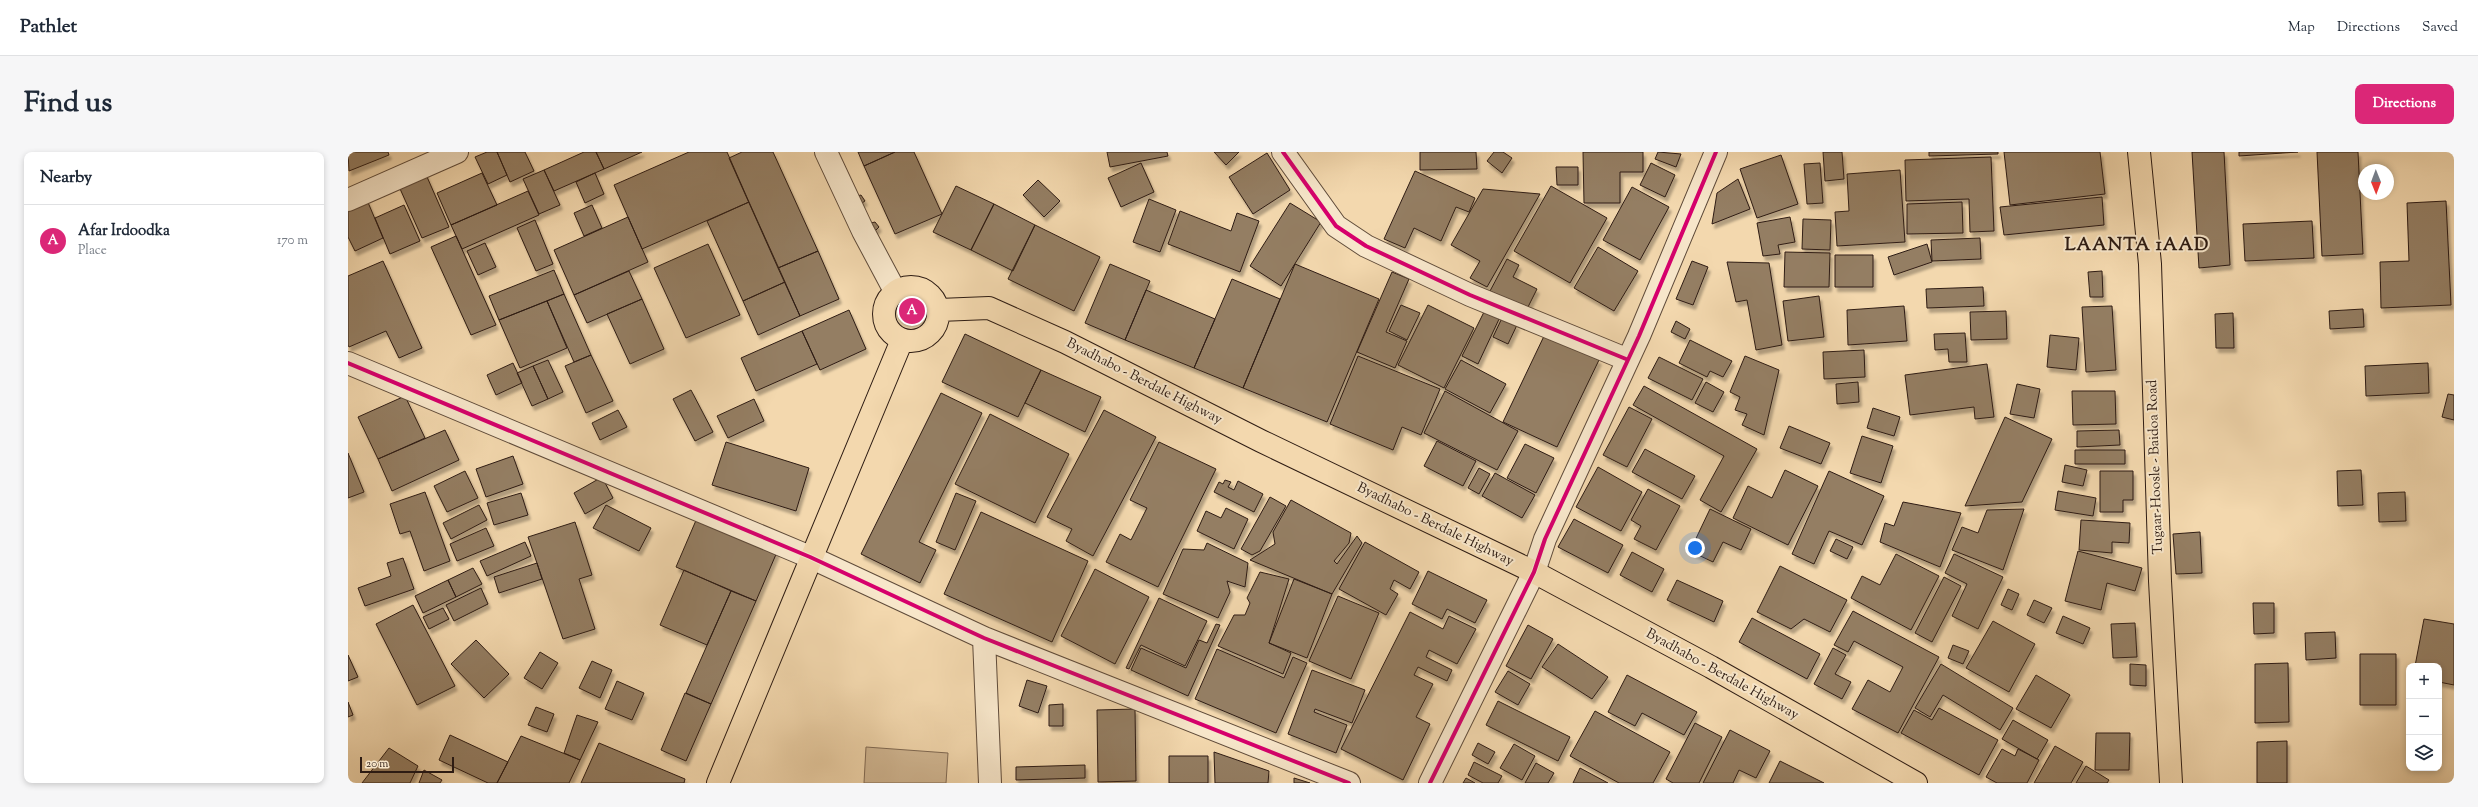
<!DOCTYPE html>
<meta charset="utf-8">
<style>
:root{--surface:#fff;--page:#f6f6f7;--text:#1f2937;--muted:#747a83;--line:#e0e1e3;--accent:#db2777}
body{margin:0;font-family:"Sorts Mill Goudy",serif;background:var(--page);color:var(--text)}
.controls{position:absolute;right:12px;bottom:12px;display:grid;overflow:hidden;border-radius:8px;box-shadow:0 2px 6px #0003}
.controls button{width:36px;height:36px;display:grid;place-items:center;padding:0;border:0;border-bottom:1px solid var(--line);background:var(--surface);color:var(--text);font:20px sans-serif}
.compass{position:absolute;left:2010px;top:12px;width:36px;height:36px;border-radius:50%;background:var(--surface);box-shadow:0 2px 6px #0003;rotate:179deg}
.scale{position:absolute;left:12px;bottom:10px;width:94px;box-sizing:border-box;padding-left:4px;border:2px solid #2e1c13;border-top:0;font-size:11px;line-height:14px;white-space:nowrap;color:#2e1c13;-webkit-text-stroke:3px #f7e6ca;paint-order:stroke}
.you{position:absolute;left:1347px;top:396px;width:14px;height:14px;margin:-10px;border:3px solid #fff;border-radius:50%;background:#1a73e8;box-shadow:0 0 0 6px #1a73e833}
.badge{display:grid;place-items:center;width:26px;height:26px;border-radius:50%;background:var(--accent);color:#fff;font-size:13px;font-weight:700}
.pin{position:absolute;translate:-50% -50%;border:2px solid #fff;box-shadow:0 1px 4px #0006}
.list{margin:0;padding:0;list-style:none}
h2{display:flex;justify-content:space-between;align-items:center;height:52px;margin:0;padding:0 16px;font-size:17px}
h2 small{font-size:13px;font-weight:400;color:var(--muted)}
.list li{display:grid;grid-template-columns:26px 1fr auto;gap:12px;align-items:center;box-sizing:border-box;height:72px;padding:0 16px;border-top:1px solid var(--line)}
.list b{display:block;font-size:15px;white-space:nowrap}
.list p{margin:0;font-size:13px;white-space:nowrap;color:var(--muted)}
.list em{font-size:13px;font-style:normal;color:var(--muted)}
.icon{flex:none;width:22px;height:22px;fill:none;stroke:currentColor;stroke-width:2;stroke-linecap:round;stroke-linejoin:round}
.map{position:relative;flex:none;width:2106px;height:631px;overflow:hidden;border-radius:8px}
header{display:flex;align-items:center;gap:24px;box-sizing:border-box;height:56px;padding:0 20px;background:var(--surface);border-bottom:1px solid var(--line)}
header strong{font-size:19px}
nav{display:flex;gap:22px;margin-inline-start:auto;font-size:14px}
.intro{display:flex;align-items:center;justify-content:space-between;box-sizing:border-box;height:96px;padding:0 24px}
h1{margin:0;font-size:28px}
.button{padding:10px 18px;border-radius:8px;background:var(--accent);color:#fff;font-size:14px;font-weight:700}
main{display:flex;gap:24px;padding:0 24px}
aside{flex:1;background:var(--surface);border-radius:8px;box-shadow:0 2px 6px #0003}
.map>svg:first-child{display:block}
</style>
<header>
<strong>Pathlet</strong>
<nav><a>Map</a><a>Directions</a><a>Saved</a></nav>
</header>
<div class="intro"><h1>Find us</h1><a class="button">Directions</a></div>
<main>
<aside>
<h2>Nearby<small></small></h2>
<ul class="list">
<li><span class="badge">A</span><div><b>Afar Irdoodka</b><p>Place</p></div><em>170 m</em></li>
</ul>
</aside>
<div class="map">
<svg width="2106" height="631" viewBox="0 0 2106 631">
<defs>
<filter id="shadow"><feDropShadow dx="2.5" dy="4.5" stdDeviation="1" flood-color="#0004"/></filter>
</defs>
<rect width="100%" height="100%" fill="#f3d8ae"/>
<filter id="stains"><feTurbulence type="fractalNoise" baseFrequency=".005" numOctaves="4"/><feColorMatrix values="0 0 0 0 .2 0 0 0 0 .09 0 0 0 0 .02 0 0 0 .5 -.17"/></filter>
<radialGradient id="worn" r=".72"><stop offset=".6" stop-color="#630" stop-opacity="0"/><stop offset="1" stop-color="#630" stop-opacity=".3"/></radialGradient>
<!-- green -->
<path fill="#d2b894" stroke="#806a54" d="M518 595 600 601 598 631H516Z"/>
<!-- building -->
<path fill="#947e64" stroke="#2e1c13" filter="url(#shadow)" d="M0 0H40L41 3 1 19Z
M139 0H149L159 23 140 32 127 5Z
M149 0H177L186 19 162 30Z
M236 0H248L256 17 206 39 196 18Z
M248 0H294L256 17Z
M341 0H379L401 50 294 97 266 33Z
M394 0H425L470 99 430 116 381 6Z
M510 0H547L516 14Z
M547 0H566L594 62 547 82 516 14Z
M759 0H819L820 4 762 15Z
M866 0H891L878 13Z
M1072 0H1128L1129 17 1072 18Z
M1146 0H1155L1164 6 1154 21 1139 9Z
M1235 0H1295V20H1272V51H1236Z
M1310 0 1333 2 1328 15 1307 7Z
M1475 0H1494L1496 27 1477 29Z
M1581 0H1650V2L1581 4Z
M1656 0H1752L1757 42 1662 53Z
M1844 0H1876L1882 113 1851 116Z
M1891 0H1950L1891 4Z
M1969 0H2010L2015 102 1974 104Z
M919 1 942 38 905 62 881 25Z
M1433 3 1450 52 1409 66 1392 17Z
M1643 5 1646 79 1622 80 1621 47 1558 49 1557 8Z
M793 11 806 40 773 55 760 26Z
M1303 11 1327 23 1317 45 1292 33Z
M1472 11 1475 51 1459 52 1456 12Z
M1208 15H1230V33H1209Z
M76 18 101 75 74 86 49 30Z
M196 18 212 53 191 62 175 27Z
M1552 18 1557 90 1489 94 1487 60 1501 59 1499 22Z
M1067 19 1127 46 1121 60 1108 55 1093 89 1066 76 1057 96 1036 87Z
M134 21 149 53 103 73 89 41Z
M247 21 256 42 237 51 228 30Z
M1390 27 1402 57 1364 72 1369 41Z
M690 28 712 49 696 65 675 43Z
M608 34 646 52 623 98 585 80Z
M1203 34 1259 66 1222 131 1166 99Z
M1284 35 1321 55 1292 108 1255 88Z
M1135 37 1192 42 1139 135 1122 126 1132 109 1103 93Z
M180 39 191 63 114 97 103 73Z
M513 43 517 49 514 51 509 44Z
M1754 45 1756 73 1656 83 1652 55Z
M801 47 828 58 812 100 785 90Z
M19 48 35 86 7 99 0 85V56Z
M2098 49 2103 153 2033 156 2032 110 2061 109 2059 51Z
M401 50 437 130 395 149 359 69Z
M1614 50 1615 81 1559 82V52Z
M942 51 973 70 933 134 902 114Z
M646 52 687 73 665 119 623 98Z
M56 53 72 89 42 102 27 66Z
M244 53 254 76 236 84 226 61Z
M832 59 883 79 889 61 911 69 892 120 820 92Z
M280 65 300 110 226 143 206 98Z
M1442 65 1447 90 1430 93 1432 102 1415 104 1409 71Z
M1455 67 1483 68 1482 98 1454 97Z
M187 68 205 112 188 119 169 76Z
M1964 69 1966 106 1897 109 1895 72Z
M527 70 531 75 528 78H524L523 71Z
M687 73 752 105 726 159 660 127Z
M108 84 148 173 123 183 83 95Z
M1632 86 1633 107 1584 109 1583 88Z
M137 91 148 115 130 123 119 99Z
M360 92 392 163 338 186 306 116Z
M1579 92 1584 110 1546 123 1540 105Z
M1250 95 1290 119 1266 159 1226 136Z
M470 99 491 147 452 164 430 116Z
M1437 100 1482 101 1481 135H1436Z
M1487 103H1525V135H1487Z
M1159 107 1171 113 1165 125 1189 137 1179 157 1142 139Z
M35 109 74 196 51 206 38 179 1 195 0 193V124Z
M1344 109 1360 115 1345 153 1328 147Z
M1379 110 1421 111 1434 193 1408 198 1399 148 1388 150Z
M762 112 802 129 777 188 737 171Z
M947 112 1031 147 979 270 895 236Z
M206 118 216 142 151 168 141 144Z
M281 119 294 147 239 171 226 143Z
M1754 119 1755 145H1742L1740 120Z
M1044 120 1061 127 1038 180 1059 189 1047 216 1009 200Z
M884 127 932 147 895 236 846 216Z
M437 130 452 164 410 183 395 149Z
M1635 135 1636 154 1579 156 1578 137Z
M798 138 867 167 846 216 777 188Z
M216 142 243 203 226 210 199 149Z
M1471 144 1476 185 1440 189 1435 149Z
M294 147 316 197 282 212 259 162Z
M199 149 219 196 172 216 151 168Z
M1053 153 1072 161 1059 188 1041 179Z
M1080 153 1126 176 1096 236 1050 213Z
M1556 154 1559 189 1500 193 1499 158Z
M1764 154 1768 218 1738 220 1734 155Z
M2015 157 2016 175 1982 177 1981 159Z
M501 158 518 197 472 218 454 179Z
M1137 158 1152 165 1130 212 1114 204Z
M1658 159 1659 187 1623 188 1622 160Z
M1885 161 1886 196H1868L1867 162Z
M1154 166 1169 173 1160 192 1145 185Z
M1328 169 1342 177 1337 187 1323 180Z
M454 179 469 212 408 239 393 206Z
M1617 181 1619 210H1601L1600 197 1587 198 1586 182Z
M617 182 693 218 670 265 594 230Z
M1197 182 1251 208 1209 295 1155 270Z
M1702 183 1731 186 1728 218 1699 215Z
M1342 188 1384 209 1375 225 1362 219 1359 225 1331 211Z
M1516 198 1517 225 1476 227 1475 200Z
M243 203 265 249 238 261 217 214Z
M1010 204 1092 237 1073 283 1054 275 1045 298 982 272Z
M1397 204 1431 218 1416 283 1394 273 1399 262 1387 258 1392 245 1382 240Z
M1311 205 1355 227 1344 248 1300 226Z
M200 208 215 240 200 247 185 214Z
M1113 208 1158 232 1142 261 1097 237Z
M165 211 174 231 148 243 139 223Z
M2080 211 2081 241 2018 244 2017 214Z
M1639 212 1646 265 1627 267 1626 255 1562 263 1557 223Z
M185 214 200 247 184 254 169 221Z
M693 218 753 245 737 280 677 251Z
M1358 230 1376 240 1365 260 1347 251Z
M1510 230 1511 250 1489 252 1488 232Z
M1669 232 1692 237 1686 266 1662 262Z
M1296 234 1409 297 1373 360 1352 348 1376 304 1285 253Z
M343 238 365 280 347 289 325 247Z
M1097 239 1170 279 1149 318 1076 281Z
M1724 239H1767L1768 272 1725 273Z
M593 241 634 261 571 390 588 398 572 431 513 402Z
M2100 242 2106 243V268L2094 265Z
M57 244 77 286 30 307 10 265Z
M406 247 416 269 380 286 369 264Z
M1281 255 1304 267 1279 315 1255 303Z
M1525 256 1552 265 1546 284 1519 276Z
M270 258 279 275 252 288 244 271Z
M756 258 808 285 745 404 718 389 724 377 699 365Z
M642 262 721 302 687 371 607 332Z
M1657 265 1704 287 1674 350 1617 354Z
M1441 274 1482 291 1473 312 1432 296Z
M97 278 111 308 44 339 30 307Z
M1771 278 1772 293 1729 295V279Z
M1514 284 1545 294 1533 331 1502 321Z
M1089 289 1128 309 1115 334 1076 314Z
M378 290 461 316 448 359 364 333Z
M811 290 868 317 810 435 758 410 772 382 783 388 799 356 782 348Z
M1177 292 1206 306 1188 341 1159 326Z
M1297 297 1347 324 1334 347 1284 320Z
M1727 298H1777V312H1727Z
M0 301 16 340 0 346Z
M165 304 175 332 138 345 128 317Z
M1717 313 1739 318 1735 334 1714 330Z
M1250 315 1294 340 1273 379 1228 355Z
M1131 316 1142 322 1131 342 1120 336Z
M1437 318 1470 334 1440 393 1385 366 1400 334 1424 346Z
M2013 318 2015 353 1990 354 1989 319Z
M117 319 130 346 99 360 86 334Z
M1481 319 1536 344 1514 393 1481 379 1466 412 1444 402Z
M1752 319H1785V348H1775V360H1752Z
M1147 321 1187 343 1174 366 1134 344Z
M254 325 265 346 237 362 226 341Z
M877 328 883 330 880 335 886 338 890 329 915 342 906 360 866 340 871 330 875 332Z
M1300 337 1332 354 1308 398 1286 387 1293 374 1283 368Z
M1710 339 1748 346 1745 364 1707 358Z
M77 340 102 409 76 419 62 379 52 382 42 352Z
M2057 340 2058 369 2031 370 2030 341Z
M173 341 180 363 146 373 139 351Z
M608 341 628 349 607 398 588 390Z
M922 345 938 354 912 399 904 403 893 397Z
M943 348 1003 381 1001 391 986 409 989 412 1009 384 1014 391 984 442 902 408 927 392 925 380Z
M1555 350 1613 361 1592 415 1532 390 1537 371 1546 374Z
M131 353 139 368 103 387 95 371Z
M258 353 303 376 291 399 245 376Z
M878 356 900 367 886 397 849 379 858 359 873 366Z
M1362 357 1403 377 1393 398 1375 390 1365 410 1342 399Z
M1676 357 1655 418 1604 398 1614 375 1630 381 1639 358Z
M633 360 740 409 704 490 596 442Z
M349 366 429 400 408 449 328 415Z
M1226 367 1275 393 1260 421 1210 395Z
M1733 368 1782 371 1781 391 1764 390V401L1731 398Z
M227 370 244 423 231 427 247 477 215 487 180 385Z
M138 376 146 394 109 409 102 392Z
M1852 380 1854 421 1828 422 1825 382Z
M1488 387 1505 395 1499 407 1482 399Z
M177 390 183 404 139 424 132 409Z
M1017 390 1071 420 1062 437 1046 428 1042 437 1050 442 1038 463 991 437Z
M859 391 900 411 897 435 879 429 882 440 870 466 815 442 835 397 856 398Z
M1730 399 1794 416 1787 439 1759 431 1753 458 1717 449Z
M1284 400 1316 417 1304 440 1272 423Z
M1548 402 1591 424 1563 478 1503 446 1514 424 1532 433Z
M1606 402 1655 425 1630 477 1604 464 1619 432 1597 421Z
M55 406 66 437 17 454 10 436 43 424 39 411Z
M189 411 194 427 151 441 146 425Z
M1432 414 1499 448 1482 480 1456 467 1443 477 1409 460Z
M125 416 134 432 108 445 100 428Z
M747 417 801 445 767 512 713 484Z
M336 418 383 439 359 493 312 473Z
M1080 419 1139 448 1127 471 1099 457 1094 467 1064 452Z
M912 420 941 427 921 491 943 501 935 522 870 494 886 463H897L902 451 899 446Z
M1596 425 1613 434 1584 490 1567 481Z
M946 427 984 442 959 506 921 491Z
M100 428 108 445 75 461 67 444Z
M1329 428 1375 449 1366 470 1319 448Z
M133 436 140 452 106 469 98 453Z
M1660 437 1671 442 1664 458 1653 453Z
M383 439 408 449 363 552 338 541Z
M990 444 1031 461 1003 527 961 509Z
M811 446 859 469 837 514 793 493 781 517 778 516Z
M1686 448 1704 456 1696 471 1679 463Z
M1905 451H1926V481L1906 482Z
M65 453 107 534 69 553 28 472Z
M95 456 101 467 81 477 75 465Z
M1505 459 1591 505 1550 581 1504 557 1520 528 1542 540 1555 515 1506 489 1500 500 1486 493Z
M1062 460 1095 477 1101 464 1128 477 1109 512 1081 498 1078 505 1104 518 1099 529 1070 515 1066 523 1085 532 1068 565 1082 572 1055 628 993 597Z
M1715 464 1742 476 1735 492 1708 481Z
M1404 466 1472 502 1459 527 1391 490Z
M2076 467 2106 472V533L2091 530V514H2067Z
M1645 469 1687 492 1661 540 1618 516Z
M1787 471 1789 505 1765 506 1763 472Z
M868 472 872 473 840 544 783 518 793 496 838 516 851 488 859 491Z
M1180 473 1205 487 1183 527 1158 514Z
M1987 480 1988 506 1958 508 1957 481Z
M128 488 161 522 136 546 103 512Z
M1210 492 1260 525 1244 547 1194 515Z
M1605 493 1621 499 1615 512 1600 506Z
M1485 496 1498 503 1487 522 1503 530 1494 547 1466 532Z
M869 497 936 526 945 505 959 511 928 581 847 547Z
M192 500 210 511 194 537 176 526Z
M2012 502H2048V553H2012Z
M0 503 10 525 0 529Z
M244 509 264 518 252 546 231 536Z
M1940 511 1941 570 1907 571V512Z
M1593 512 1665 556 1652 578 1595 543 1582 565 1567 556Z
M1782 512 1798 513V534L1782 533Z
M964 518 1017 538 1004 571 967 557 966 560 999 573 988 601 940 582Z
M1160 519 1182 532 1170 553 1147 540Z
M1279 523 1349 560 1336 583 1294 561 1287 574 1260 560Z
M1688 523 1722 543 1703 576 1668 557Z
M679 528 699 534 690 561 671 554Z
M269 529 296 541 284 568 257 557Z
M337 541 363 552 338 609 313 598Z
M1150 549 1222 585 1210 609 1138 573Z
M0 550 5 563 0 565Z
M715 552V574H701V553Z
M188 555 206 562 199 580 180 573Z
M1591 556 1650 588 1631 623 1553 581 1566 558 1584 568Z
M787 557 788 629 750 630 749 558Z
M1247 559 1322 600 1305 631H1271L1222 604Z
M229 563 250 570 232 608 216 601Z
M1665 568 1700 588 1689 607 1654 587Z
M1347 571 1374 585 1351 631H1325L1318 627Z
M1382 578 1422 599 1408 626 1391 618 1385 631H1355Z
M1748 581H1782L1781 618H1747Z
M102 583 160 610 149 631H140L91 608Z
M173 584 232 608 221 631H149Z
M1939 589V631H1909V590Z
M251 591 337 627 336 631H233Z
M1130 591 1147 600 1140 612 1124 603Z
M1166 592 1187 604 1174 628 1152 616Z
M1707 594 1735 610 1723 631H1686Z
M41 596 70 614 62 631H14Z
M1654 597 1667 604 1670 597 1691 608 1679 631H1649L1638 625Z
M866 600 921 619 920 631H867Z
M821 604H860V631H821Z
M1432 609 1476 631H1421Z
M1126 610 1154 624 1150 631H1135L1120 623Z
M1188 611 1206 621 1200 631H1177Z
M737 613V626L668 628V615Z
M1738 614 1761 628 1759 631H1728Z
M1232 616 1260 631H1225Z
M76 618 94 628 92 631H71Z
M946 626 962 631H946Z
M1118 626 1127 631H1115Z"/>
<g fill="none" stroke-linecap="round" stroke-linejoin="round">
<!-- minor casing -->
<g stroke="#5f4b3a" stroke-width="24">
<path id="minor" d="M478 0 515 79 547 139
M935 0 988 74 1018 94 1122 143 1278 207
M0 48 109 0
M0 211 462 405 636 486 1001 631
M636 486 642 631
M1082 631 1186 420 1197 387 1291 184 1368 0"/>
</g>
<!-- major casing -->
<g stroke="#2e1c13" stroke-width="24">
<path id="major" d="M1791 0 1802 112 1812 429 1823 631
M536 162a27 27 0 1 1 54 0a27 27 0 1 1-54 0Z
M591 158 641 156 717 190 913 289 1186 420 1363 515 1568 631
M370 631 554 188"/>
</g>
<!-- minor -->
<use href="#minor" stroke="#f7e6ca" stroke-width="22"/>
<!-- major -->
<use href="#major" stroke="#f3d8ae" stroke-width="22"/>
<!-- cycleway casing -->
<g stroke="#f7e6ca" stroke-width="6">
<path id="cycleway" d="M935 0 988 74 1018 94 1122 143 1278 207
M0 211 462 405 636 486 1001 631
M1082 631 1186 420 1197 387 1291 184 1368 0"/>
</g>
<!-- cycleway -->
<use href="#cycleway" stroke="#d6006c" stroke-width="4"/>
</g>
<g text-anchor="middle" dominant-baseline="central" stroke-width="4" stroke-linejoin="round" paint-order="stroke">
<!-- street labels -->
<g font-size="14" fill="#2e1c13" stroke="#f7e6ca">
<text transform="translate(796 230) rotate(27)">Byadhabo - Berdale Highway</text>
<text transform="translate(1808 315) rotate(-92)">Tugaar-Hoosle - Baidoa Road</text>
<text transform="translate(1087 373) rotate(26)">Byadhabo - Berdale Highway</text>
<text transform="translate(1374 523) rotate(29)">Byadhabo - Berdale Highway</text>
</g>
<!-- district labels -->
<g font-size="18" font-weight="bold" letter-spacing="1" fill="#2e1c13" stroke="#f7e6ca">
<text x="1789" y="94">LAANTA 1AAD</text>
</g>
</g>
<rect width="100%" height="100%" filter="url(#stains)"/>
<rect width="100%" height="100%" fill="url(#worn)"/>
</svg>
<div class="controls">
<button>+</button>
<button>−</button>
<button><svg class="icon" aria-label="layers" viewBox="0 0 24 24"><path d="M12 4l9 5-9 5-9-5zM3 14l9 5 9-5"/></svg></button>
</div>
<svg class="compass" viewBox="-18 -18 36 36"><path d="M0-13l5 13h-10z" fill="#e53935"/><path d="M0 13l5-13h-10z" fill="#747a83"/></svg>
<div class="scale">20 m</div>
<div class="you"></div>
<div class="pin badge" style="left:564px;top:159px">A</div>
</div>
</main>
